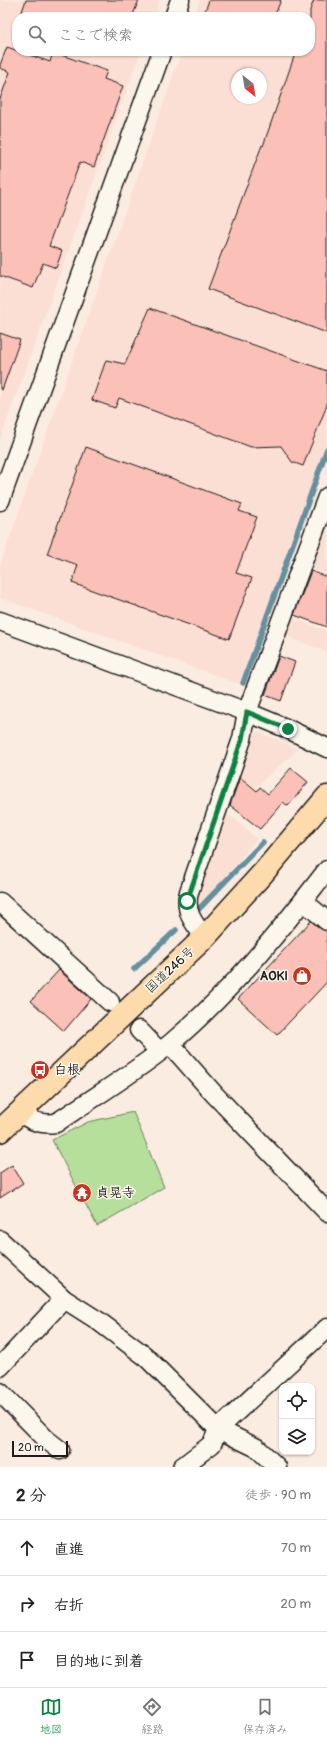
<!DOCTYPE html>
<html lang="ja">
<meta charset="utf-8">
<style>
:root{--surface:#fff;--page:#f2f2f2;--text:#222;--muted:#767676;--line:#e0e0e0;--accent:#0b8043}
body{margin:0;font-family:Pangolin,"Klee One",sans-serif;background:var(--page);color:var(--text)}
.controls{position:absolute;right:12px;bottom:12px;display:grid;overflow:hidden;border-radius:8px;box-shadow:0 1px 3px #0004}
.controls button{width:36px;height:36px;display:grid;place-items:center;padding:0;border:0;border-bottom:1px solid var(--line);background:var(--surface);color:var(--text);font:20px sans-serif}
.compass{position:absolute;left:231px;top:68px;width:36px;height:36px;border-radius:50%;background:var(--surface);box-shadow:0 1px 3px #0004;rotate:149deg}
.scale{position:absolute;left:12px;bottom:10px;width:56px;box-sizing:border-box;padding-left:4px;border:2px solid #1c1c1c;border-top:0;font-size:11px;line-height:14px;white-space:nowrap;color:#1c1c1c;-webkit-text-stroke:3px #fbf7ec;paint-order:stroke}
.stop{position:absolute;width:12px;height:12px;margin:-9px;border:3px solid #0b8043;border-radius:50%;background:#fff}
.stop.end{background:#0b8043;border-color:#fff;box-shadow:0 1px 4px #0008}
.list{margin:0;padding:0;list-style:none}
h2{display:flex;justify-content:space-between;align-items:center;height:52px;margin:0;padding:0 16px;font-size:17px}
h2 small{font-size:13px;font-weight:400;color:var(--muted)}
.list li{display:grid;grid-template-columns:26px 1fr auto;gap:12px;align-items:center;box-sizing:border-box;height:56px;padding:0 16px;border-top:1px solid var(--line)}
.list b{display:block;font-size:15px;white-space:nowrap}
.list em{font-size:13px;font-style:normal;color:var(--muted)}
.icon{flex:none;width:22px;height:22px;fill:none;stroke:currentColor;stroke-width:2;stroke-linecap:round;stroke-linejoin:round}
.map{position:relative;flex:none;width:327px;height:1467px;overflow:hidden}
.search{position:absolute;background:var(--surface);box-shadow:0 1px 3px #0004;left:12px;right:12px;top:12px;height:44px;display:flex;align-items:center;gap:10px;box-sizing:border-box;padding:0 14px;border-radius:16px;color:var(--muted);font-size:15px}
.sheet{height:220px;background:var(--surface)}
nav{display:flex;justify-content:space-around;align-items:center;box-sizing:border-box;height:56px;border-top:1px solid var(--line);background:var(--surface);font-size:11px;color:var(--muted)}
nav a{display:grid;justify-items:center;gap:2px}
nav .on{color:var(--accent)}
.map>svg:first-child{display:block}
</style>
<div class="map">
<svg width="327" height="1467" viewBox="0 0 327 1467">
<rect width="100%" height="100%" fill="#fbece1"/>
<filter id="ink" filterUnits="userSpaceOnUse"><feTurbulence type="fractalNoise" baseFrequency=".025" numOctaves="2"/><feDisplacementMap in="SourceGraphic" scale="8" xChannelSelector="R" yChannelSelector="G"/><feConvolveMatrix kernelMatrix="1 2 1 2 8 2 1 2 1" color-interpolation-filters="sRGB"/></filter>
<g filter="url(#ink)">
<!-- built -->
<path fill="#fbdfd4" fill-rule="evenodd" d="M0 0H160L154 17H17V51H141L0 440Z
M200 0H327V444L239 684 0 598V565L182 51H310V17H194ZM237 74H261V98H237Z
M327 521V574L313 569 311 564Z
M293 618 327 631V652L286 636Z
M256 731 298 749 255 788 239 775Z
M227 813 257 839 197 909 196 888Z"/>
<!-- green -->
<path fill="#b6df9c" stroke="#697e5c" d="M133 1112 164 1187 97 1226 52 1140 88 1122Z"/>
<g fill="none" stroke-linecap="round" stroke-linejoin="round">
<!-- stream -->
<path stroke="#65909f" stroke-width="5.5" d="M243 683 327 449
M197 911 263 842
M134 969 176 930"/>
</g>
<!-- building -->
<path fill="#fbc0b7" stroke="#1c1c1c" d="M26 0H139L132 17H20Z
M209 0H281L274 17H203Z
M314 0H327V333L208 289 262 145 263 146 296 51H310V10Z
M7 47 50 62 53 52 107 71 104 79 123 86 94 167 80 162 49 246 62 251 56 268 43 263 33 288 0 276V99L10 72 0 68V65Z
M150 308 327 371V405L303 466 292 462 281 446 251 447 119 398 115 408 92 400 106 360 125 364Z
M0 333 20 340 2 390 0 389Z
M86 447 242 504 239 511 257 517 236 573 252 578 229 639 72 583 78 565 47 554Z
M311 571 327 577V627L294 615Z
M279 656 295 662 281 701 265 695Z
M291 768 308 782 288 806 283 802 260 829 230 805 240 777 257 791 260 787 268 794Z
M311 921 321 929 327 931V982L277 1035 238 999Z
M59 970 91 999 64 1031 31 1001Z
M12 1165 23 1183 0 1198V1173Z"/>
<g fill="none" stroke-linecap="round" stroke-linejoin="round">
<!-- minor casing -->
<g stroke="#1c1c1c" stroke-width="21">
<path id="minor" d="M174 17 180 0
M0 501 162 51
M0 621 247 712 288 729 327 748
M303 901 327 921
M0 902 110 1002
M205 937C193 923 184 911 189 892L242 739 247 712 327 497
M139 1030 160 1052
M170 1044 215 1095 327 1212
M19 1113C33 1121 39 1125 56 1123 94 1097 136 1072 171 1043 230 993 280 931 327 870
M0 1240 64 1299 97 1320 145 1356 218 1429 257 1448 277 1467
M0 1367 64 1299
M0 1392 47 1440 60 1450
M182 1467 212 1444 218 1429 327 1328"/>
</g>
<!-- highway casing -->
<g stroke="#1c1c1c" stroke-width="25">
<path id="highway" d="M0 1131 205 937 263 873 327 797"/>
</g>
<!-- minor -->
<use href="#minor" stroke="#fbf7ec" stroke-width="18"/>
<!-- highway -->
<use href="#highway" stroke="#fedbac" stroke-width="22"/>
</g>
</g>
<g fill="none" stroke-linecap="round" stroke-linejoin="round" filter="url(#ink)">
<!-- route -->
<path stroke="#0b8043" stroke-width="5" d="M187 901 242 739 247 712 288 729"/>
</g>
<!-- icons -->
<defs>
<g id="shop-disc" transform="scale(1)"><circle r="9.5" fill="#c8321e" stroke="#fbf7ec"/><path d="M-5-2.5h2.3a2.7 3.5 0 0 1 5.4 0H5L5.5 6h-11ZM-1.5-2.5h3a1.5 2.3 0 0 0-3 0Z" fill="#fff"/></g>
<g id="bus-disc" transform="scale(1)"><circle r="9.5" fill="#c8321e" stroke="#fbf7ec"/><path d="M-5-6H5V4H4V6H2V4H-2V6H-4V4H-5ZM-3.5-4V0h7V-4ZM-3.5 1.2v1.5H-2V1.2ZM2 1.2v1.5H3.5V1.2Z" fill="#fff"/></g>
<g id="temple-disc" transform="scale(1)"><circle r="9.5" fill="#c8321e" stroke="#fbf7ec"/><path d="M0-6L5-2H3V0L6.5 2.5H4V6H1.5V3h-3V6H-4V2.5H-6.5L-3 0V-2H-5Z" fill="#fff"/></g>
</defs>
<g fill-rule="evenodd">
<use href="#shop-disc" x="302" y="976"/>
<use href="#bus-disc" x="40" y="1070"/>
<use href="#temple-disc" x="82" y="1193"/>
</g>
<g text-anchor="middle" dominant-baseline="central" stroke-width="3" stroke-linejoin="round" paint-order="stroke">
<!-- street labels -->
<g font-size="13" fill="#1c1c1c" stroke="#fbf7ec">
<text transform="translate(170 970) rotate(-43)">国道246号</text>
</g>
<!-- poi labels -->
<g font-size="13" font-weight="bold" fill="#1c1c1c" stroke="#fbf7ec" text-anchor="start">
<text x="288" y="976" text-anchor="end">AOKI</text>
<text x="54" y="1070">白根</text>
<text x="96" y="1193">貞晃寺</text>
</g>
</g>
</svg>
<div class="controls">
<button><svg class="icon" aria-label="locate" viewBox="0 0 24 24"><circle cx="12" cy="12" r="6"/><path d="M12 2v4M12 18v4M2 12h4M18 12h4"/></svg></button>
<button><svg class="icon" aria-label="layers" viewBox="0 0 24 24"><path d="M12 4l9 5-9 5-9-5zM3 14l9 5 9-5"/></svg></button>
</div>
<svg class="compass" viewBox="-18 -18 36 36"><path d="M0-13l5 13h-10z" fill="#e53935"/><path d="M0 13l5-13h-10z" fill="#767676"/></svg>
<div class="scale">20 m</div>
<div class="stop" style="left:187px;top:901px"></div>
<div class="stop end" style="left:288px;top:729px"></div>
<div class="search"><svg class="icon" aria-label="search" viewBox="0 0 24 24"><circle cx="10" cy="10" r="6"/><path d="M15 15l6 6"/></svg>ここで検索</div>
</div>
<section class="sheet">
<h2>2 分<small>徒歩 · 90 m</small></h2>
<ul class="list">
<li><svg class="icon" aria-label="ahead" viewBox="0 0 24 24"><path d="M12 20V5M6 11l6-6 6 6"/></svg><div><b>直進</b></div><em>70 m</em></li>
<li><svg class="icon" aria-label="right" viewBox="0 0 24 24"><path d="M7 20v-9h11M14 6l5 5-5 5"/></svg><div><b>右折</b></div><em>20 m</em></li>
<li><svg class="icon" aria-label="arrive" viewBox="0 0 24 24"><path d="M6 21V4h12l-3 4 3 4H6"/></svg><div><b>目的地に到着</b></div></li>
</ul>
</section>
<nav>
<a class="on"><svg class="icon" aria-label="map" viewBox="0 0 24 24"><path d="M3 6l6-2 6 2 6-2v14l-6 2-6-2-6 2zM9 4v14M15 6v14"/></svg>地図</a>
<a><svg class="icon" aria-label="directions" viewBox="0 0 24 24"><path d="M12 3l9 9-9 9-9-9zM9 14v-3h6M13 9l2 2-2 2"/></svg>経路</a>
<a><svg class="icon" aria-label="saved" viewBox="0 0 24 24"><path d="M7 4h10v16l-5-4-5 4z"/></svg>保存済み</a>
</nav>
